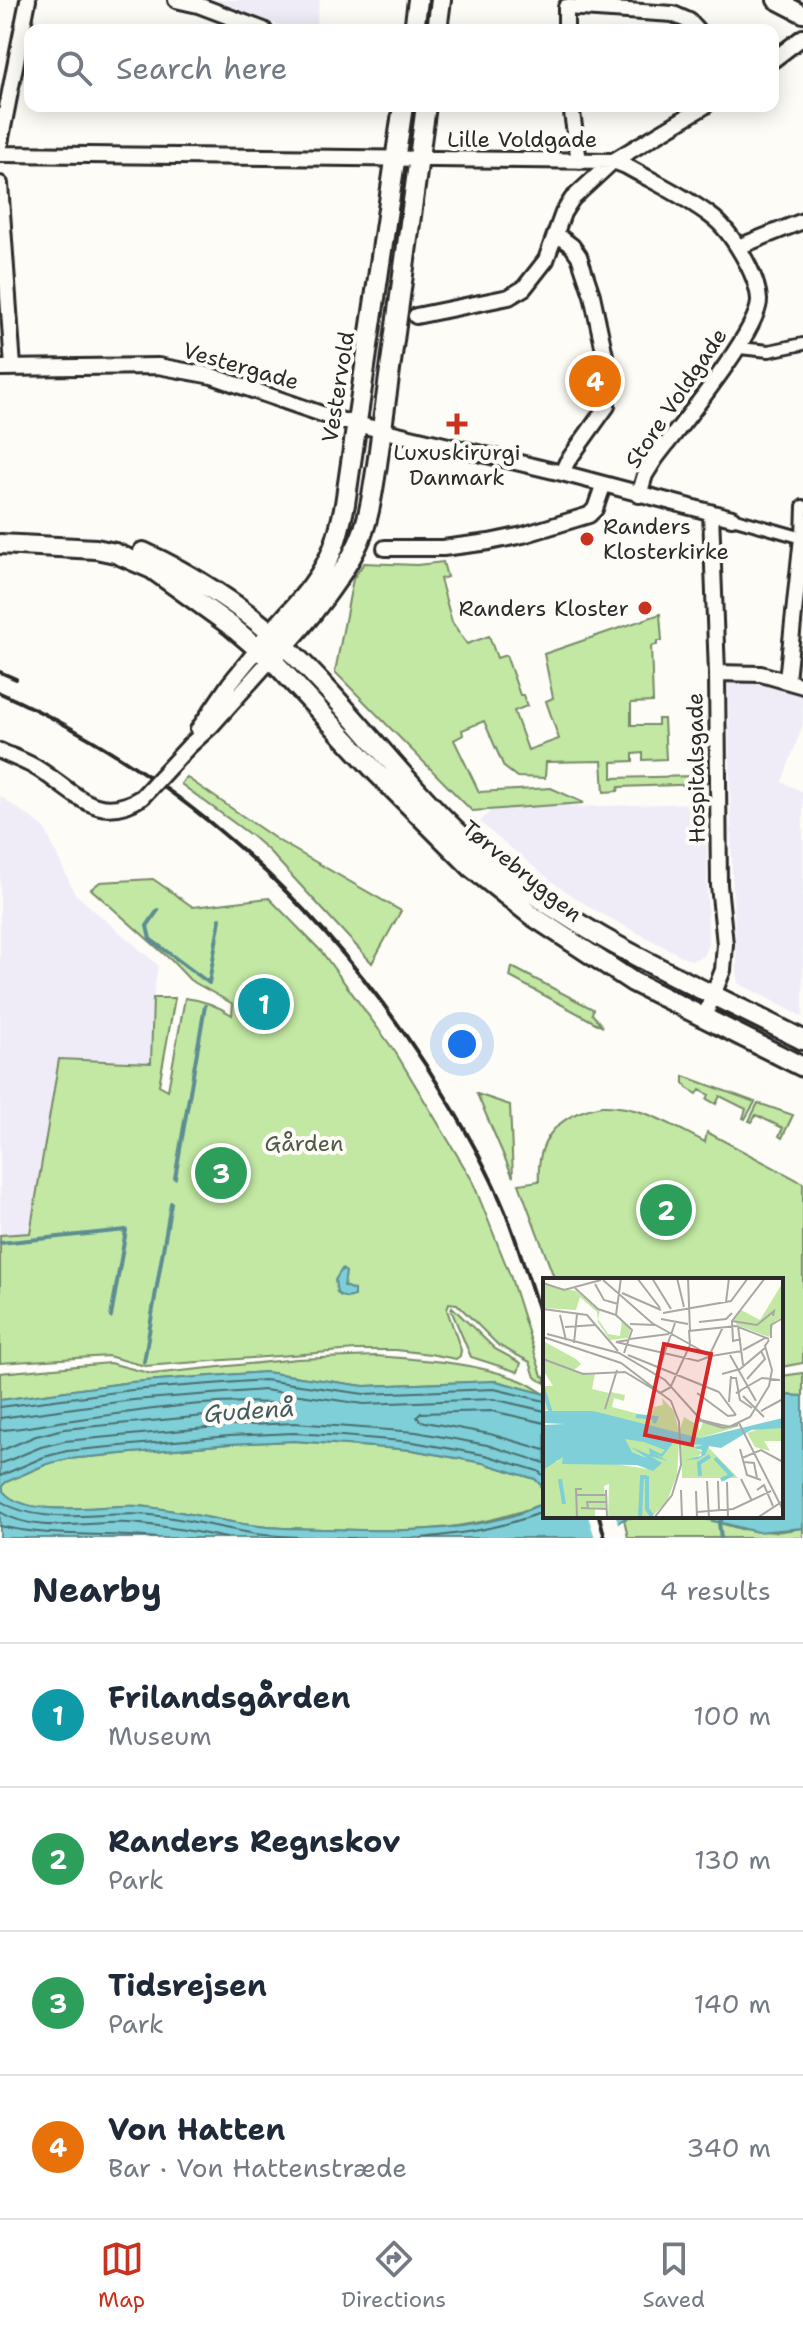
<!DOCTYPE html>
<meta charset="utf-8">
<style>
:root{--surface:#fff;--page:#f2f2f3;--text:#1f2937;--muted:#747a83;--line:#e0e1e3;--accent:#c8321e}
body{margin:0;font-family:"Shantell Sans",sans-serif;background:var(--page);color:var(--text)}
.you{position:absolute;left:462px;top:1044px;width:28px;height:28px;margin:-20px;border:6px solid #fff;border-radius:50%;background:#1a73e8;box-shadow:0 0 0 12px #1a73e833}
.badge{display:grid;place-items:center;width:52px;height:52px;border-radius:50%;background:var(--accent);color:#fff;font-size:26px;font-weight:700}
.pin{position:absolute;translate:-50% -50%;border:4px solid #fff;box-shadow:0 2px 8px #0006}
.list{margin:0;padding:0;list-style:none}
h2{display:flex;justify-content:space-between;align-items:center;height:104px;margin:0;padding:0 32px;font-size:34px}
h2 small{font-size:26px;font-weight:400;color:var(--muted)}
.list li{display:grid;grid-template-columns:52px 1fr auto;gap:24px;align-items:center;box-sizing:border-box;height:144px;padding:0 32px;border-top:2px solid var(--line)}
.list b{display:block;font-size:30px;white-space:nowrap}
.list p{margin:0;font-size:26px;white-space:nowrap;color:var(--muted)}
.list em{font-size:26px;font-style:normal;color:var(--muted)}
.icon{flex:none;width:44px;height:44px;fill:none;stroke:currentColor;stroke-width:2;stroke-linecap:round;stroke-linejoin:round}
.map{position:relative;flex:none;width:803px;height:1538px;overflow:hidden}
.search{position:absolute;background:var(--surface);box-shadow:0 4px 20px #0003;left:24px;right:24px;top:24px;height:88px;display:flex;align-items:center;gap:20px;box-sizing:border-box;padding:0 28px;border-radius:16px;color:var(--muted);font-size:30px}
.sheet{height:680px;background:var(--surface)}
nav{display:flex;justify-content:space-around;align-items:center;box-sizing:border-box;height:112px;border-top:2px solid var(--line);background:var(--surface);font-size:22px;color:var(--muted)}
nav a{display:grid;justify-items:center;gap:4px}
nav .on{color:var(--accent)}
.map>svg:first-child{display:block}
</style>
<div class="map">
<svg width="803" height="1538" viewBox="0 0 803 1538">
<rect width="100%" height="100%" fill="#fdfcf7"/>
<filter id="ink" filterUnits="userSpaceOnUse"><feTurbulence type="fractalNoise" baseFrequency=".0125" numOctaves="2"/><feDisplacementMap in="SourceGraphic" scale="16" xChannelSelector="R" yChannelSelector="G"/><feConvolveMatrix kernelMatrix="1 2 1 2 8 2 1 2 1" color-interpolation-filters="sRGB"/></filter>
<g filter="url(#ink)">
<!-- built -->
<path fill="#efecf8" d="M215 0H320L315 30H285L281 28V26L259 17 253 18 241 13 239 9Z
M728 682 756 683 803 695V724L782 782 803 792V1017L738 983 732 875Z
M511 788 574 807 699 803 706 810 708 945 704 956 693 960 687 959 591 908 555 884 497 837 480 822Z
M0 796 44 827 75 894 158 965 153 998 151 1063 59 1059 30 1233 0 1235Z"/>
<!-- green -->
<path fill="#c2e8a3" stroke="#768a67" stroke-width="2" d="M443 562 447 577 440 579 452 622 467 644 489 636 497 658 506 655 520 695H523L527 706 514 711 528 750 559 739 546 701 553 698 544 654 660 614 662 641H657V645L651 646 653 702 631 703V725H658V719H664L666 759 643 760V753L633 754V761L612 762V778L694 776 693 718 704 717 706 784 619 787 618 791 604 792 602 761 546 762 545 778 517 777 504 767 484 721 462 730 463 735 454 740 479 792 551 788 584 803 472 811 335 672 353 579 364 563 417 565Z
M186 777 279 841 401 911 372 963 269 851 252 836 181 784Z
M153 879 193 907 269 898 321 951 396 1053 472 1180 510 1275 542 1376 545 1377V1383L535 1377 530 1362 498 1345 457 1304 449 1303 447 1310 461 1350 460 1356 456 1359 430 1354 396 1350H356L145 1366 108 1356 0 1363V1235L30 1233 59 1059 151 1063 153 998H175L159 1085 168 1090 185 998C204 1000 218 1006 232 1015L233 1004 190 980 172 961 91 889 100 882Z
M512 967 593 1009 592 1014 603 1027 510 977Z
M684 1076 755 1102 745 1119 743 1118 746 1109 720 1096 716 1104 707 1099 709 1095 700 1090 697 1094 687 1088 684 1083Z
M477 1094 510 1105 513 1177Z
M758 1103 793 1115 782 1138 779 1136 783 1128 756 1115 752 1122 749 1121Z
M602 1106C641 1105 671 1125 705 1142L707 1132 803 1183V1363L781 1367V1280H555L519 1184 539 1181C536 1137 559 1114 602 1106Z
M452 1307 495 1349 521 1363 518 1372 471 1357 451 1310Z
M376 1356C422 1360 473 1362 517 1379 527 1382 536 1389 545 1394L496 1381 364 1386 265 1372 131 1382 0 1400V1373L110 1363 152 1374 297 1359Z
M803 1373V1396L781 1395V1376Z
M294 1441 412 1450 483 1463 535 1479 541 1485 545 1499 542 1504C468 1533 404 1532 326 1529 304 1528 281 1529 259 1526 218 1522 179 1509 138 1506 104 1504 26 1520 3 1491V1484L6 1482 47 1464 68 1459 229 1444Z
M637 1516H695L741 1529 775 1532 803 1528V1538H628L624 1519Z"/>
<!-- water -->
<path fill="#7ecfd7" stroke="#5d8d92" stroke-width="2" fill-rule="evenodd" d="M342 1269 346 1272 344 1286 354 1290V1296C348 1299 341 1297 337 1293L335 1280Z
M265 1372 364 1386 496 1381 545 1394V1516H637L624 1519 594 1538H0V1400L131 1382ZM294 1441 412 1450 483 1463 535 1479 541 1485 545 1499 542 1504C531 1508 520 1514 508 1517 448 1533 387 1531 326 1529 304 1528 281 1529 259 1526 218 1522 179 1509 138 1506 104 1504 26 1520 3 1491V1485L6 1482 47 1464 68 1459 229 1444Z
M781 1395 803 1396V1528L757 1532 695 1516H781Z"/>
<!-- pier -->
<path fill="#fdfcf7" d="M588 1516H616L619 1527 602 1538H595Z"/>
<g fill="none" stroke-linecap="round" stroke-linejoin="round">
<!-- shore -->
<path stroke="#4c6d70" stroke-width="2" d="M0 1407 132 1390 264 1380 364 1394 494 1389 545 1401
M0 1418 133 1400 264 1390 364 1404 493 1399 545 1411
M545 1423 492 1411 421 1413 417 1417 420 1421 490 1434 545 1450
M0 1430C24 1429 49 1423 73 1420 142 1411 216 1397 286 1404L290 1407 286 1412 227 1414 64 1429 36 1436 0 1451
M0 1464 41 1447 65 1441 228 1426 295 1423 416 1432 487 1445 545 1463
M0 1476 44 1457 67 1451 229 1436 294 1433 342 1436 413 1442 485 1455 538 1471 545 1477
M0 1501C44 1528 102 1510 151 1515 187 1519 220 1528 255 1534 287 1538 321 1537 354 1538
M0 1512C39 1535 85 1521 128 1523 161 1525 193 1531 226 1538
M0 1526C49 1538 105 1532 157 1538
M422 1538C466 1533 503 1528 545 1511"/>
<!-- stream -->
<path stroke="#5d8d92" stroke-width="4" d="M158 910 147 926 150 939 209 983 220 919
M175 1178 205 1006
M0 1243 126 1230 111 1317
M144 1362 171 1203
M721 1538 719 1523 724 1516"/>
<!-- pedestrian casing -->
<g stroke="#2b2b2b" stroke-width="16">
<path id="pedestrian" d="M739 348 769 351 803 344
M732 518 803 538
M802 537 803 506"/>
</g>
<!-- minor casing -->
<g stroke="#2b2b2b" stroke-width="20">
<path id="minor" d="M176 0 198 5 264 30
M566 30V7L673 14 689 21 697 30
M773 60 803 37
M571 106 579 161
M0 143 28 0
M0 154 613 161 705 106
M613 161 626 166C654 182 685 196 711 216 731 230 758 276 759 300 760 330 676 431 655 459L645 475 639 495
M0 184 13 367
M556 234 572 246 579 256 592 295 606 360 607 406 567 462 562 473
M738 247 803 221
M416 316 509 297 524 288 546 260 563 213 572 199 613 161
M0 368 158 366 212 376 339 420 562 473 732 518
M385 548H443L489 542 523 535 589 515 595 509 603 486
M717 673 761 674 803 686
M787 680 802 537
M198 730 230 683 257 650
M189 746 211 726 270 660
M0 751C13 757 28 762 40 770 76 793 98 825 142 797
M704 1018 723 970 725 944 719 885 717 673 711 513"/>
</g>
<!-- tertiary casing -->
<g stroke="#2b2b2b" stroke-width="22">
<path id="tertiary" d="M776 0 803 14"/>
</g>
<!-- secondary casing -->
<g stroke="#2b2b2b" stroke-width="24">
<path id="secondary" d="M414 30 418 0
M437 30 441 0
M0 544 96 549 115 553 152 569 231 626 278 666 378 774 472 868 531 915 633 982 803 1067
M143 552C190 573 247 609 284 645 354 711 410 793 484 856 576 935 696 985 803 1040
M264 642C289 612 321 583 334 546 339 533 342 518 345 504L403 106
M278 652C304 626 347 572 361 537 370 515 373 489 377 465L426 106"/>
</g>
<!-- pedestrian -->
<use href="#pedestrian" stroke="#fdfcf7" stroke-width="10"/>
<!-- minor -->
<use href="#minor" stroke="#fdfcf7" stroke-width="14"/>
<!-- tertiary -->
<use href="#tertiary" stroke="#fdfcf7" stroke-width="16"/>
<!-- secondary -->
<use href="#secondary" stroke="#fdfcf7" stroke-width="18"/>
<!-- rail -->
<path stroke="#2b2b2b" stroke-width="4" d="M0 672 16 679
M0 693C177 771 322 905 427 1067 457 1114 486 1163 507 1216 521 1253 533 1292 545 1331
M599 1516 605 1538"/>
<!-- minor-bridge casing -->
<g stroke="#2b2b2b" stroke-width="20" stroke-linecap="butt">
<path id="minor-bridge" d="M142 797 189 746"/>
</g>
<!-- minor-bridge -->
<use href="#minor-bridge" stroke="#fdfcf7" stroke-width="14"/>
</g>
</g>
<!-- markers -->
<g fill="#c8321e" stroke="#fdfcf7" stroke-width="3">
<path d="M453 412h8v8h8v8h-8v8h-8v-8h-8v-8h8z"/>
<circle cx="587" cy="539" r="8"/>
<circle cx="645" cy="608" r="8"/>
</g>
<g text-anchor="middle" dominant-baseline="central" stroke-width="8" stroke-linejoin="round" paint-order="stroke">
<!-- street labels -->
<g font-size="22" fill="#2b2b2b" stroke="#fdfcf7">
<text x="522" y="139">Lille Voldgade</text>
<text transform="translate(241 366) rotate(16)">Vestergade</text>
<text transform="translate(338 387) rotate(-81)">Vestervold</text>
<text transform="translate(676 398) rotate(-56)">Store Voldgade</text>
<text transform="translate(696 768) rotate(-91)">Hospitalsgade</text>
<text transform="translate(522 871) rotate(39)">Tørvebryggen</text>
</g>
<!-- poi labels -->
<g font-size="22" fill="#2b2b2b" stroke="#fdfcf7">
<text x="457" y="452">Luxuskirurgi<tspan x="457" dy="25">Danmark</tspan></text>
<text x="603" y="526" text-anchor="start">Randers<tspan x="603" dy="25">Klosterkirke</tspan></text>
<text x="629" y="608" text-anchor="end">Randers Kloster</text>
</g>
<!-- park labels -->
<g font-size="22" fill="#515a49" stroke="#fdfcf7">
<text x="304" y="1143">Gården</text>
</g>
<!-- water labels -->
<g font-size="24" font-style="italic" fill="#445c5f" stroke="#fdfcf7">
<text transform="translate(249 1411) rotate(-4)">Gudenå</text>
</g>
</g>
<!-- overview -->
<g transform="translate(543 1278)">
<rect width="240" height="240" fill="#fdfcf7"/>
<path d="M240 4V39L232 43 226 59 194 47 190 41 198 32 217 42ZM0 6 33 13 57 32 55 41 65 56 77 58 79 42 88 49 85 60 67 62 55 44 54 34 37 19 33 32 0 30ZM0 63 33 81 38 86 30 93 52 96 49 111 66 115 64 120 68 114 82 117 81 123 71 120 69 129 107 139 111 129 120 127 119 120 131 133 136 154 141 139 156 148V154L160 144 197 148 157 160 61 137 0 132V108H10L0 92ZM220 150H240V163H221L227 173 212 169 204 155ZM70 157 136 164 134 197 124 223 108 240H65L66 206 61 208 63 231H52V240H0V182L14 184 19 178 104 191 118 185 89 174ZM138 163 159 168 151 170 160 174 152 181 161 178 165 169 195 200H139Z" fill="#c2e8a3"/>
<path d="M0 133H50L157 160 240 140V150L208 152 178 170 166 168 162 177 155 181 142 182 158 178 159 172 150 170 159 167 130 165 119 179 110 175 125 183 107 178 119 185 110 193 94 187 19 186 20 179 0 192V147L22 146 0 145ZM82 161 101 164 122 172 118 176 106 170 107 177 88 169 104 180 89 174Z" fill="#7ecfd7" fill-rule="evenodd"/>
<path fill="none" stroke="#7ecfd7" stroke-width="4" d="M0 110 9 138M93 138 113 140 111 145M172 180 188 197 178 202M104 198V231L109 238M157 198 156 185 167 178M17 201 21 226M97 240 99 199H104"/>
<path fill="none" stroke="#a9a8a5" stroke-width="2" d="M78 0 73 37 89 52 81 75M94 0 117 30M109 0 128 31M134 0 141 29M145 0 147 53M60 2 109 45 168 78M0 5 21 12 58 2M52 6 61 22 75 26M32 10 55 31 73 37M79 15 118 32M183 24 186 0M0 31 44 37 75 73M120 35 188 23 205 0M17 37 23 62M118 41 145 46M189 43 214 47 231 33 230 38M156 44 183 41 189 35M87 46 112 47M195 48 200 87M22 49 52 47M4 56 76 75 122 102 158 142 186 149 207 139 226 108 229 92 222 68 226 62M0 59 78 85 128 123 136 144 138 187 129 217 111 240M228 60V47L240 40M87 61 126 56M198 61 190 63 189 43 222 0M86 62 73 64 155 83 168 78M31 65 34 36M200 72 222 60M167 76 180 49M85 77 176 114M187 77 213 123M168 78 199 73M0 81 40 96 82 94 117 115 128 109M117 88 132 45M179 96 197 91 222 70M187 100H193L197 122 209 130M204 101 222 81 218 73M128 108 147 67 146 53 193 48 226 61M198 113 193 115 219 100 237 102M176 114 193 137M154 115 185 138 193 137M200 118 221 139M186 124 188 98M62 131 74 92M218 133 240 121M155 142 180 150 195 147M196 145 240 232M197 171 204 197 218 202M199 180 218 172 240 184M201 184 211 185 214 200M198 201 209 223M164 203 166 240M175 203 176 233M184 204 185 240M63 212 64 240M138 212 139 240M214 212 221 207 230 228M153 213 154 240M33 217H63M38 230 64 231M45 230 44 224H63M154 234 190 231 228 213M34 240 33 211H39M214 240 240 223"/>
<path fill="#d62828" fill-opacity="0.15" stroke="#d62828" stroke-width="4" d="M121 66 168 76 149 167 102 157Z"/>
<rect width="240" height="240" fill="none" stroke="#2b2b2b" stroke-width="4"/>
</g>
</svg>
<div class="you"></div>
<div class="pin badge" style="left:264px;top:1004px;background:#0f9aa8">1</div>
<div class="pin badge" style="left:666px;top:1210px;background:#2e9e5b">2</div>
<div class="pin badge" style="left:221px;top:1173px;background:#2e9e5b">3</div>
<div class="pin badge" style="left:595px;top:381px;background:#e8710a">4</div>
<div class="search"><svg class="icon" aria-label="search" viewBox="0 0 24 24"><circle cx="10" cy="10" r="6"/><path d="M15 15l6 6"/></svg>Search here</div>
</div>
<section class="sheet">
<h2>Nearby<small>4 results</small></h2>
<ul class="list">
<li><span class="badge" style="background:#0f9aa8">1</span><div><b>Frilandsgården</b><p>Museum</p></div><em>100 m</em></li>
<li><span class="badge" style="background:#2e9e5b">2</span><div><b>Randers Regnskov</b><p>Park</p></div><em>130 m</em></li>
<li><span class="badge" style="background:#2e9e5b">3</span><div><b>Tidsrejsen</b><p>Park</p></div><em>140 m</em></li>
<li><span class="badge" style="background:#e8710a">4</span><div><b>Von Hatten</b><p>Bar · Von Hattenstræde</p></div><em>340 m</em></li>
</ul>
</section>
<nav>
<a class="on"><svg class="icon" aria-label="map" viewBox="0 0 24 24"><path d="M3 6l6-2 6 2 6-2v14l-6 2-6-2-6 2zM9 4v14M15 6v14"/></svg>Map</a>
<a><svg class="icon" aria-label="directions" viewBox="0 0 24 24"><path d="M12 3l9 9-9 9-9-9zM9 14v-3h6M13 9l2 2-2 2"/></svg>Directions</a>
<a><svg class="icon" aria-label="saved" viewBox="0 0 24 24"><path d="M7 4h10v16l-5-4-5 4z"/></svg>Saved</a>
</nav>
